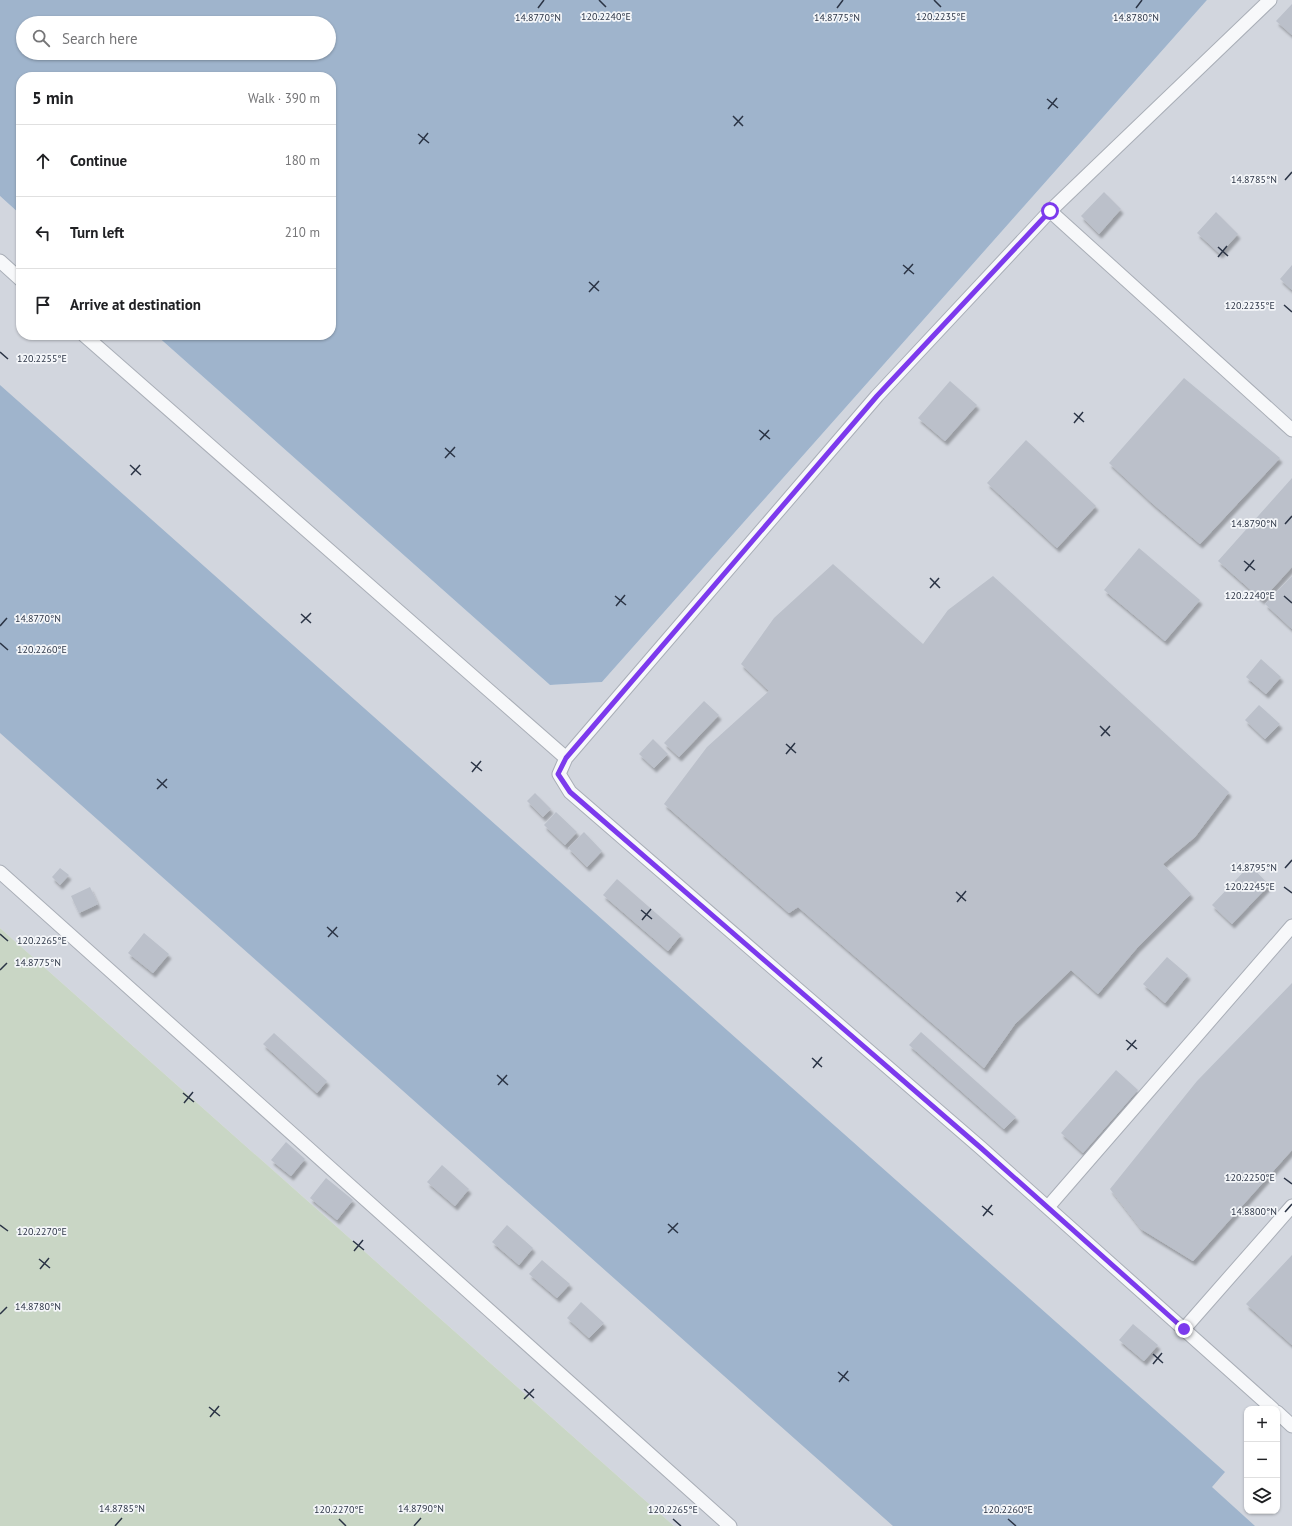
<!DOCTYPE html>
<meta charset="utf-8">
<style>
:root{--surface:#fff;--page:#f6f6f6;--text:#202124;--muted:#757577;--line:#e0e0e0}
body{margin:0;font-family:"PT Sans",sans-serif;background:var(--page);color:var(--text)}
.controls{position:absolute;right:12px;bottom:12px;display:grid;overflow:hidden;border-radius:8px;box-shadow:0 1px 3px #0004}
.controls button{width:36px;height:36px;display:grid;place-items:center;padding:0;border:0;border-bottom:1px solid var(--line);background:var(--surface);color:var(--text);font:20px sans-serif}
.stop{position:absolute;width:12px;height:12px;margin:-9px;border:3px solid #7c3aed;border-radius:50%;background:#fff}
.stop.end{background:#7c3aed;border-color:#fff;box-shadow:0 1px 4px #0008}
.list{margin:0;padding:0;list-style:none}
h2{display:flex;justify-content:space-between;align-items:center;height:52px;margin:0;padding:0 16px;font-size:17px}
h2 small{font-size:13px;font-weight:400;color:var(--muted)}
.list li{display:grid;grid-template-columns:26px 1fr auto;gap:12px;align-items:center;box-sizing:border-box;height:72px;padding:0 16px;border-top:1px solid var(--line)}
.list b{display:block;font-size:15px;white-space:nowrap}
.list em{font-size:13px;font-style:normal;color:var(--muted)}
.icon{flex:none;width:22px;height:22px;fill:none;stroke:currentColor;stroke-width:2;stroke-linecap:round;stroke-linejoin:round}
.map{position:relative;flex:none;width:1292px;height:1526px;overflow:hidden}
.search{position:absolute;background:var(--surface);box-shadow:0 1px 3px #0004;left:16px;top:16px;width:320px;height:44px;display:flex;align-items:center;gap:10px;box-sizing:border-box;padding:0 14px;border-radius:22px;color:var(--muted);font-size:15px}
.panel{position:absolute;background:var(--surface);box-shadow:0 1px 3px #0004;left:16px;top:72px;width:320px;height:268px;border-radius:16px}
.map>svg:first-child{display:block}
</style>
<div class="map">
<svg width="1292" height="1526" viewBox="0 0 1292 1526">
<defs>
<filter id="shadow"><feDropShadow dx="2.5" dy="4.5" stdDeviation="1" flood-color="#0004"/></filter>
</defs>
<rect width="100%" height="100%" fill="#e4e7ec"/>
<!-- built -->
<path fill="#d2d6de" fill-rule="evenodd" d="M1207 0H1292V1526H674L0 928V196L21 215V335H156L550 685 602 682ZM1247 1409H1277V1511H1247Z"/>
<!-- green -->
<path fill="#c9d6c5" d="M0 928 674 1526H0Z"/>
<!-- water -->
<path fill="#9fb4cc" fill-rule="evenodd" d="M0 0H1207L602 682 550 685 156 335H331V77H21V215L0 196ZM23 23H329V53H23Z
M0 385 1225 1472 1212 1487 1255 1526H893L0 733Z"/>
<!-- building -->
<path fill="#bbc0ca" filter="url(#shadow)" d="M1292 4V35L1276 21Z
M1104 192 1121 209 1099 234 1081 216Z
M1216 212 1238 234 1220 254 1197 233Z
M1292 265V290L1280 279Z
M1184 378 1280 458 1200 544 1153 504 1109 463Z
M950 381 977 405 945 441 918 418Z
M1026 440 1096 506 1057 548 987 483Z
M1292 478V567L1262 600 1218 561Z
M1139 548 1200 600 1165 641 1104 590Z
M833 564 923 644 948 610 993 576 1229 792 1195 837 1163 864 1191 894 1137 948 1098 994 1071 970 1015 1024 984 1068 798 907 789 913 664 804 707 747 769 691 741 664 774 618Z
M1292 576V629L1265 604Z
M1261 659 1281 677 1266 694 1246 677Z
M704 701 719 715 679 757 664 743Z
M1259 705 1280 724 1265 739 1245 720Z
M653 739 668 754 654 768 639 754Z
M535 793 551 809 543 817 527 801Z
M556 812 577 832 565 845 544 825Z
M584 832 602 851 587 867 568 848Z
M1250 865 1269 885 1232 924 1212 905Z
M60 868 69 875 60 885 52 877Z
M617 879 681 935 668 951 603 895Z
M90 887 98 904 79 913 71 896Z
M144 933 169 954 153 973 128 953Z
M1167 957 1188 975 1165 1003 1143 984Z
M1292 983V1150L1193 1261 1141 1229 1110 1189 1197 1081Z
M921 1032 1016 1117 1004 1129 909 1045Z
M274 1033 327 1081 317 1093 263 1044Z
M1116 1070 1138 1090 1083 1153 1061 1133Z
M286 1142 305 1159 291 1176 271 1160Z
M442 1165 469 1189 455 1206 427 1182Z
M326 1178 353 1200 337 1220 310 1198Z
M507 1225 533 1248 519 1265 492 1242Z
M1292 1255V1345L1246 1304Z
M542 1260 570 1284 557 1298 529 1274Z
M581 1302 604 1323 589 1338 567 1318Z
M1133 1324 1158 1345 1144 1361 1119 1340Z"/>
<g fill="none" stroke-linecap="round" stroke-linejoin="round">
<!-- lane casing -->
<g stroke="#a9aeb7" stroke-width="15">
<path id="lane" d="M1270 0 1050 211 877 396 566 758 559 774 570 792 981 1148 1273 1409
M1050 211 1292 430
M0 261 21 280
M84 335 566 758
M0 872 730 1526
M1048 1207 1292 926
M1184 1329 1292 1206
M1277 1412 1292 1426"/>
</g>
<!-- lane -->
<use href="#lane" stroke="#f7f8fa" stroke-width="13"/>
</g>
<g fill="none" stroke-linecap="round" stroke-linejoin="round">
<!-- route -->
<path stroke="#7c3aed" stroke-width="5" d="M1050 211 877 396 566 758 558 774 570 792 981 1148 1184 1329"/>
</g>
<!-- ticks -->
<path fill="none" stroke="#2b3445" stroke-width="1.5" d="M599 0 606 7M934 0 941 7M538 8 544 0M837 8 843 0M1136 8 1142 0M1047 99 1058 108M1048 109 1057 98M733 116 743 126M734 126 743 116M418 134 429 143M419 144 428 133M1285 180 1292 172M1218 247 1228 256M1218 257 1227 246M903 265 914 274M904 274 913 264M589 282 599 291M589 292 599 281M1284 305 1292 312M0 352 8 359M1074 413 1084 422M1074 423 1083 412M759 430 770 439M760 440 769 430M445 448 455 457M445 458 455 447M130 465 141 475M131 475 140 465M1285 524 1292 516M1244 561 1255 570M1245 571 1254 560M930 578 940 588M930 588 939 578M615 596 626 605M1284 596 1292 603M616 606 625 595M301 614 311 623M301 623 311 613M0 626 7 618M0 643 8 650M1100 726 1110 736M1101 736 1110 726M786 744 796 753M786 754 795 743M471 762 482 771M472 772 481 761M157 779 167 788M157 789 167 779M1285 868 1292 860M1284 887 1292 893M956 892 966 901M957 902 966 891M641 910 652 919M642 920 651 909M327 927 338 937M0 934 8 941M328 937 337 927M0 970 7 963M1126 1040 1137 1049M1127 1050 1136 1040M812 1058 822 1067M813 1068 822 1057M497 1075 508 1085M498 1085 507 1075M183 1093 194 1102M184 1103 193 1092M1284 1178 1292 1184M982 1206 993 1215M1285 1212 1292 1204M983 1216 992 1205M668 1224 678 1233M0 1225 8 1231M668 1233 678 1223M353 1241 364 1250M354 1251 363 1240M39 1259 50 1268M40 1269 49 1258M0 1314 7 1307M1153 1354 1163 1363M1153 1364 1162 1353M838 1372 849 1381M839 1382 848 1371M524 1389 534 1398M524 1399 534 1389M209 1407 220 1416M210 1417 219 1406M339 1519 346 1526M673 1519 681 1526M1008 1519 1016 1526M115 1526 122 1518M414 1526 421 1518"/>
<g font-size="10" text-anchor="middle" fill="#2b3445" stroke="#f4f6f9" stroke-width="3.5" stroke-linejoin="round" paint-order="stroke">
<text x="606" y="20">120.2240°E</text>
<text x="941" y="20">120.2235°E</text>
<text x="538" y="21">14.8770°N</text>
<text x="837" y="21">14.8775°N</text>
<text x="1136" y="21">14.8780°N</text>
<text x="1254" y="183">14.8785°N</text>
<text x="1250" y="309">120.2235°E</text>
<text x="42" y="362">120.2255°E</text>
<text x="1254" y="527">14.8790°N</text>
<text x="1250" y="599">120.2240°E</text>
<text x="38" y="622">14.8770°N</text>
<text x="42" y="653">120.2260°E</text>
<text x="1254" y="871">14.8795°N</text>
<text x="1250" y="890">120.2245°E</text>
<text x="42" y="944">120.2265°E</text>
<text x="38" y="966">14.8775°N</text>
<text x="1250" y="1181">120.2250°E</text>
<text x="1254" y="1215">14.8800°N</text>
<text x="42" y="1235">120.2270°E</text>
<text x="38" y="1310">14.8780°N</text>
<text x="122" y="1512">14.8785°N</text>
<text x="421" y="1512">14.8790°N</text>
<text x="339" y="1513">120.2270°E</text>
<text x="673" y="1513">120.2265°E</text>
<text x="1008" y="1513">120.2260°E</text>
</g>
</svg>
<div class="controls">
<button>+</button>
<button>−</button>
<button><svg class="icon" aria-label="layers" viewBox="0 0 24 24"><path d="M12 4l9 5-9 5-9-5zM3 14l9 5 9-5"/></svg></button>
</div>
<div class="stop" style="left:1050px;top:211px"></div>
<div class="stop end" style="left:1184px;top:1329px"></div>
<div class="search"><svg class="icon" aria-label="search" viewBox="0 0 24 24"><circle cx="10" cy="10" r="6"/><path d="M15 15l6 6"/></svg>Search here</div>
<section class="panel">
<h2>5 min<small>Walk · 390 m</small></h2>
<ul class="list">
<li><svg class="icon" aria-label="ahead" viewBox="0 0 24 24"><path d="M12 20V5M6 11l6-6 6 6"/></svg><div><b>Continue</b></div><em>180 m</em></li>
<li><svg class="icon" aria-label="left" viewBox="0 0 24 24"><path d="M17 20v-9H6M10 6l-5 5 5 5"/></svg><div><b>Turn left</b></div><em>210 m</em></li>
<li><svg class="icon" aria-label="arrive" viewBox="0 0 24 24"><path d="M6 21V4h12l-3 4 3 4H6"/></svg><div><b>Arrive at destination</b></div></li>
</ul>
</section>
</div>
